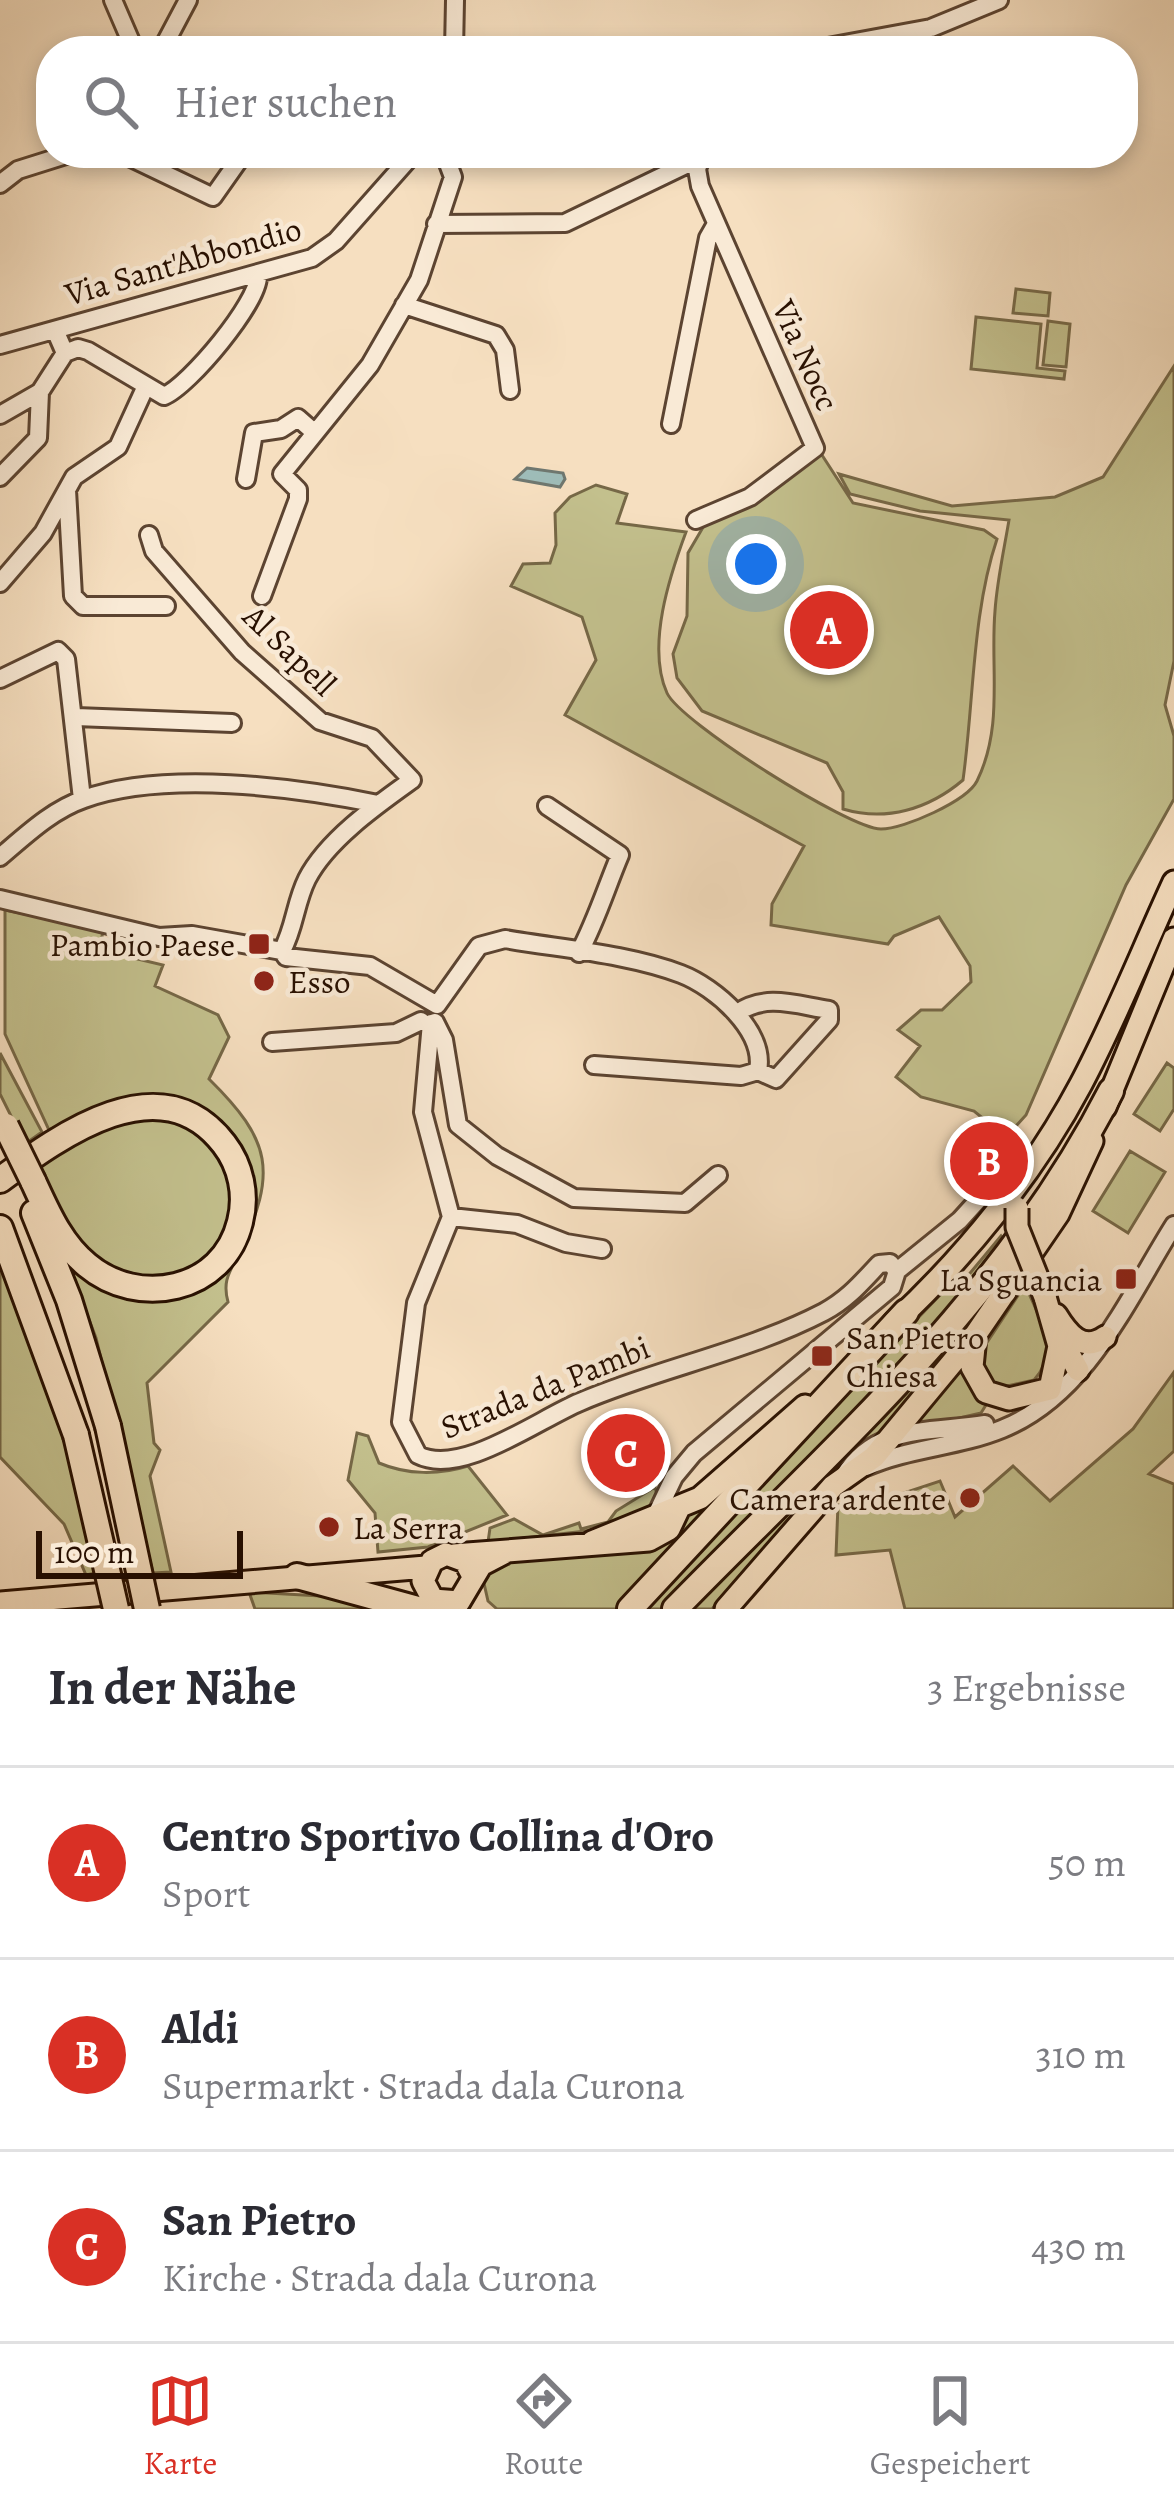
<!DOCTYPE html>
<html lang="de">
<meta charset="utf-8">
<style>
:root{--surface:#fff;--page:#f2f2f3;--text:#2b2b33;--muted:#7c7c81;--line:#e1e1e2;--accent:#d93025}
body{margin:0;font-family:Alegreya,serif;background:var(--page);color:var(--text)}
.scale{position:absolute;left:36px;bottom:30px;width:207px;box-sizing:border-box;padding-left:12px;border:6px solid #281001;border-top:0;font-size:33px;line-height:42px;white-space:nowrap;color:#281001;-webkit-text-stroke:9px #f9ead6;paint-order:stroke}
.you{position:absolute;left:756px;top:564px;width:42px;height:42px;margin:-30px;border:9px solid #fff;border-radius:50%;background:#1a73e8;box-shadow:0 0 0 18px #1a73e833}
.badge{display:grid;place-items:center;width:78px;height:78px;border-radius:50%;background:var(--accent);color:#fff;font-size:39px;font-weight:700}
.pin{position:absolute;translate:-50% -50%;border:6px solid #fff;box-shadow:0 3px 12px #0006}
.list{margin:0;padding:0;list-style:none}
h2{display:flex;justify-content:space-between;align-items:center;height:156px;margin:0;padding:0 48px;font-size:51px}
h2 small{font-size:39px;font-weight:400;color:var(--muted)}
.list li{display:grid;grid-template-columns:78px 1fr auto;gap:36px;align-items:center;box-sizing:border-box;height:192px;padding:0 48px;border-top:3px solid var(--line)}
.list b{display:block;font-size:45px;white-space:nowrap}
.list p{margin:0;font-size:39px;white-space:nowrap;color:var(--muted)}
.list em{font-size:39px;font-style:normal;color:var(--muted)}
.icon{flex:none;width:66px;height:66px;fill:none;stroke:currentColor;stroke-width:2;stroke-linecap:round;stroke-linejoin:round}
.map{position:relative;flex:none;width:1174px;height:1609px;overflow:hidden}
.search{position:absolute;background:var(--surface);box-shadow:0 6px 18px #0003;left:36px;right:36px;top:36px;height:132px;display:flex;align-items:center;gap:30px;box-sizing:border-box;padding:0 42px;border-radius:48px;color:var(--muted);font-size:45px}
.sheet{height:732px;background:var(--surface)}
nav{display:flex;justify-content:space-around;align-items:center;box-sizing:border-box;height:168px;border-top:3px solid var(--line);background:var(--surface);font-size:33px;color:var(--muted)}
nav a{display:grid;justify-items:center;gap:6px}
nav .on{color:var(--accent)}
.map>svg:first-child{display:block}
</style>
<div class="map">
<svg width="1174" height="1609" viewBox="0 0 1174 1609">
<rect width="100%" height="100%" fill="#f6dfc0"/>
<filter id="stains"><feTurbulence type="fractalNoise" baseFrequency=".00167" numOctaves="4"/><feColorMatrix values="0 0 0 0 .2 0 0 0 0 .09 0 0 0 0 .02 0 0 0 .5 -.17"/></filter>
<radialGradient id="worn" r=".72"><stop offset=".6" stop-color="#630" stop-opacity="0"/><stop offset="1" stop-color="#630" stop-opacity=".3"/></radialGradient>
<!-- green -->
<path fill="#c3c08d" stroke="#766847" stroke-width="3" d="M1016 289 1050 293 1048 316 1013 313Z
M976 317 1041 324 1037 368 1065 371 1064 379 971 369Z
M1048 321 1070 324 1066 367 1043 365Z
M1174 366V661L1165 705 1174 736V799L1126 885 1026 1115 1006 1137 974 1111 921 1097 896 1077 920 1046 898 1030 921 1010H942L971 982 970 966 939 917 894 936 888 944 771 925 772 904 804 846 565 715 596 660 582 617 511 586 523 564 550 563 556 545 555 513 570 497 596 485 627 494 617 523 686 532C670 575 646 646 667 693 680 722 849 829 881 829 904 829 967 801 977 781 1004 726 990 668 995 611 997 581 1004 550 1009 520L920 511 850 494 839 474 952 506 1055 497 1103 477Z
M820 452 853 503 984 530 997 539C972 613 974 701 963 780 929 809 886 822 843 809V792L827 763 702 711 677 678 673 654 687 616 688 553 709 517Z
M5 910 103 930 100 950 163 965 155 986 218 1015 229 1037 209 1079C272 1141 277 1172 240 1251 230 1272 222 1280 228 1302L147 1383 154 1443 160 1450 150 1476 171 1572 153 1573 96 1338 63 1251 146 1297 238 1242 223 1130 111 1105 49 1130 5 1034Z
M0 1053 42 1132 25 1144 0 1094Z
M1167 1063 1174 1068V1109L1160 1131 1134 1114Z
M125 1117C140 1117 157 1115 172 1117 183 1119 193 1130 202 1137 288 1202 183 1328 95 1260 66 1238 52 1197 36 1166Z
M1130 1151 1165 1172 1128 1233 1093 1211Z
M1001 1236 1008 1246 952 1314 664 1609H640L960 1274 966 1278Z
M1015 1262 1018 1269 888 1428 854 1446 712 1609H686Z
M0 1264C40 1360 89 1468 96 1573L86 1575 64 1524 0 1457Z
M1025 1285C1039 1317 1061 1351 1034 1380L994 1389 978 1356Z
M961 1363 989 1400 981 1413 916 1428 913 1424Z
M1174 1372V1451L1149 1474 1174 1484V1609H905L890 1550 836 1555 838 1505 889 1498 940 1481 955 1517 1013 1466 1050 1501 1133 1429Z
M357 1433 368 1436 379 1463C407 1475 439 1475 468 1466L507 1515 428 1547 378 1552 375 1513 348 1480Z
M730 1486 619 1609H497L488 1601 483 1579 491 1566 687 1513Z
M655 1487 659 1503 622 1527 488 1542 490 1528 514 1519 543 1535 579 1523 581 1529 608 1522 616 1511Z
M249 1592 339 1597 404 1609H255Z"/>
<!-- water -->
<path fill="#9ebcb8" stroke="#6f776f" stroke-width="3" d="M527 468 563 473 565 479 560 487 515 479Z"/>
<g fill="none" stroke-linecap="round" stroke-linejoin="round">
<!-- minor casing -->
<g stroke="#5c4431" stroke-width="22">
<path id="minor" d="M113 0 135 51
M161 51 188 0
M454 51 455 0
M806 51 931 28 999 0
M121 153 213 197 244 153
M0 184 18 170 72 153
M436 224 565 223 700 158
M404 305 496 335 505 350 510 390
M55 330 65 353 78 348 88 351 164 396C189 386 259 302 258 276
M0 345 312 258 336 241 414 153
M0 415 40 392
M671 424 708 238 716 224
M0 477 38 438 40 392 65 353
M246 479 254 433 281 429 298 418 315 433
M67 490 73 596 83 606H166
M696 520 750 497 815 448 700 186 697 169 703 153
M149 535 154 551 242 652 320 721 372 738 412 780C377 805 327 840 307 879 295 903 295 927 282 951
M0 583 43 533 74 477 118 447 145 388
M262 596 298 499V490L282 474 370 365 419 280 453 177 444 153
M0 679 58 651 66 659 82 799
M76 717 232 723
M547 806 620 855C606 888 597 919 579 953
M0 857C26 835 52 810 84 799 165 770 294 787 378 804
M0 899 159 937 192 935 282 951 286 957 370 966 437 1005
M437 1005 479 946 505 939C562 949 628 954 681 974 715 987 766 1031 758 1071L741 1076 594 1065
M737 1013C766 993 796 1005 829 1010V1020L776 1079 758 1071
M435 1022 444 1040 458 1125 497 1156 574 1198 685 1203 718 1175
M431 1023 423 1112 451 1217 416 1303 401 1422 418 1455C461 1477 537 1420 580 1402 659 1368 747 1352 824 1312 848 1299 861 1283 879 1264L890 1263 897 1271
M272 1042 396 1033 421 1021
M451 1217 517 1224 566 1243 602 1249
M897 1271 960 1220 1008 1167
M866 1467C909 1448 958 1447 1002 1429 1087 1395 1128 1298 1174 1225
M844 1476C876 1424 930 1433 985 1424
M655 1517 674 1477 694 1453 892 1287 897 1271"/>
</g>
<!-- major casing -->
<g stroke="#281001" stroke-width="27">
<path id="major" d="M1105 1107 1174 939
M1056 1315C1067 1333 1082 1353 1105 1337
M894 1323C966 1256 1035 1171 1081 1084 1116 1018 1143 949 1174 882
M1059 1336 1078 1370
M975 1337 972 1367 986 1392 1009 1399 1050 1389 1059 1346 1045 1297
M592 1542 700 1498 805 1406
M454 1555 649 1540 669 1529 678 1510
M473 1576 465 1561 446 1554 432 1561 423 1581 433 1600 459 1602 481 1565 504 1553
M0 1603 426 1567
M726 1609 833 1486 874 1457 976 1334 1058 1214 1092 1141"/>
</g>
<!-- highway casing -->
<g stroke="#281001" stroke-width="30">
<path id="highway" d="M0 1180C61 1135 161 1062 224 1144 241 1166 247 1195 240 1222 223 1292 138 1308 87 1265 60 1243 47 1211 33 1181
M34 1213 69 1300 108 1426
M0 1228 76 1435
M297 1576 418 1609
M630 1609 906 1312
M675 1609C835 1445 1005 1298 1111 1091"/>
</g>
<!-- minor -->
<use href="#minor" stroke="#f9ead6" stroke-width="16"/>
<!-- major -->
<use href="#major" stroke="#f6dfc0" stroke-width="21"/>
<!-- highway -->
<use href="#highway" stroke="#f6dfc0" stroke-width="24"/>
<!-- major-bridge casing -->
<g stroke="#281001" stroke-width="27" stroke-linecap="butt">
<path id="major-bridge" d="M1017 1208V1227L1045 1297"/>
</g>
<!-- highway-bridge casing -->
<g stroke="#281001" stroke-width="30" stroke-linecap="butt">
<path id="highway-bridge" d="M6 1126 33 1181
M108 1426 147 1609
M76 1435 116 1609"/>
</g>
<!-- major-bridge -->
<use href="#major-bridge" stroke="#f6dfc0" stroke-width="21"/>
<!-- highway-bridge -->
<use href="#highway-bridge" stroke="#f6dfc0" stroke-width="24"/>
</g>
<!-- markers -->
<g fill="#8f2418" stroke="#f9ead6" stroke-width="4.5">
<rect x="247" y="932" width="24" height="24" rx="6"/>
<circle cx="264" cy="981" r="12"/>
<rect x="1114" y="1267" width="24" height="24" rx="6"/>
<rect x="810" y="1344" width="24" height="24" rx="6"/>
<circle cx="970" cy="1498" r="12"/>
<circle cx="329" cy="1527" r="12"/>
</g>
<g text-anchor="middle" dominant-baseline="central" stroke-width="9" stroke-linejoin="round" paint-order="stroke">
<!-- street labels -->
<g font-size="33" fill="#281001" stroke="#f9ead6">
<text transform="translate(183 261) rotate(-16)">Via Sant'Abbondio</text>
<text transform="translate(806 355) rotate(66)">Via Nocc</text>
<text transform="translate(290 650) rotate(44)">Al Sapell</text>
<text transform="translate(545 1387) rotate(-22)">Strada da Pambi</text>
</g>
<!-- poi labels -->
<g font-size="33" fill="#281001" stroke="#f9ead6" text-anchor="end">
<text x="235" y="944">Pambio Paese</text>
<text x="288" y="981" text-anchor="start">Esso</text>
<text x="1102" y="1279">La Sguancia</text>
<text x="846" y="1337" text-anchor="start">San Pietro<tspan x="846" dy="38">Chiesa</tspan></text>
<text x="946" y="1498">Camera ardente</text>
<text x="353" y="1527" text-anchor="start">La Serra</text>
</g>
</g>
<rect width="100%" height="100%" filter="url(#stains)"/>
<rect width="100%" height="100%" fill="url(#worn)"/>
</svg>
<div class="scale">100 m</div>
<div class="you"></div>
<div class="pin badge" style="left:829px;top:630px">A</div>
<div class="pin badge" style="left:989px;top:1161px">B</div>
<div class="pin badge" style="left:626px;top:1453px">C</div>
<div class="search"><svg class="icon" aria-label="search" viewBox="0 0 24 24"><circle cx="10" cy="10" r="6"/><path d="M15 15l6 6"/></svg>Hier suchen</div>
</div>
<section class="sheet">
<h2>In der Nähe<small>3 Ergebnisse</small></h2>
<ul class="list">
<li><span class="badge">A</span><div><b>Centro Sportivo Collina d'Oro</b><p>Sport</p></div><em>50 m</em></li>
<li><span class="badge">B</span><div><b>Aldi</b><p>Supermarkt · Strada dala Curona</p></div><em>310 m</em></li>
<li><span class="badge">C</span><div><b>San Pietro</b><p>Kirche · Strada dala Curona</p></div><em>430 m</em></li>
</ul>
</section>
<nav>
<a class="on"><svg class="icon" aria-label="map" viewBox="0 0 24 24"><path d="M3 6l6-2 6 2 6-2v14l-6 2-6-2-6 2zM9 4v14M15 6v14"/></svg>Karte</a>
<a><svg class="icon" aria-label="directions" viewBox="0 0 24 24"><path d="M12 3l9 9-9 9-9-9zM9 14v-3h6M13 9l2 2-2 2"/></svg>Route</a>
<a><svg class="icon" aria-label="saved" viewBox="0 0 24 24"><path d="M7 4h10v16l-5-4-5 4z"/></svg>Gespeichert</a>
</nav>
